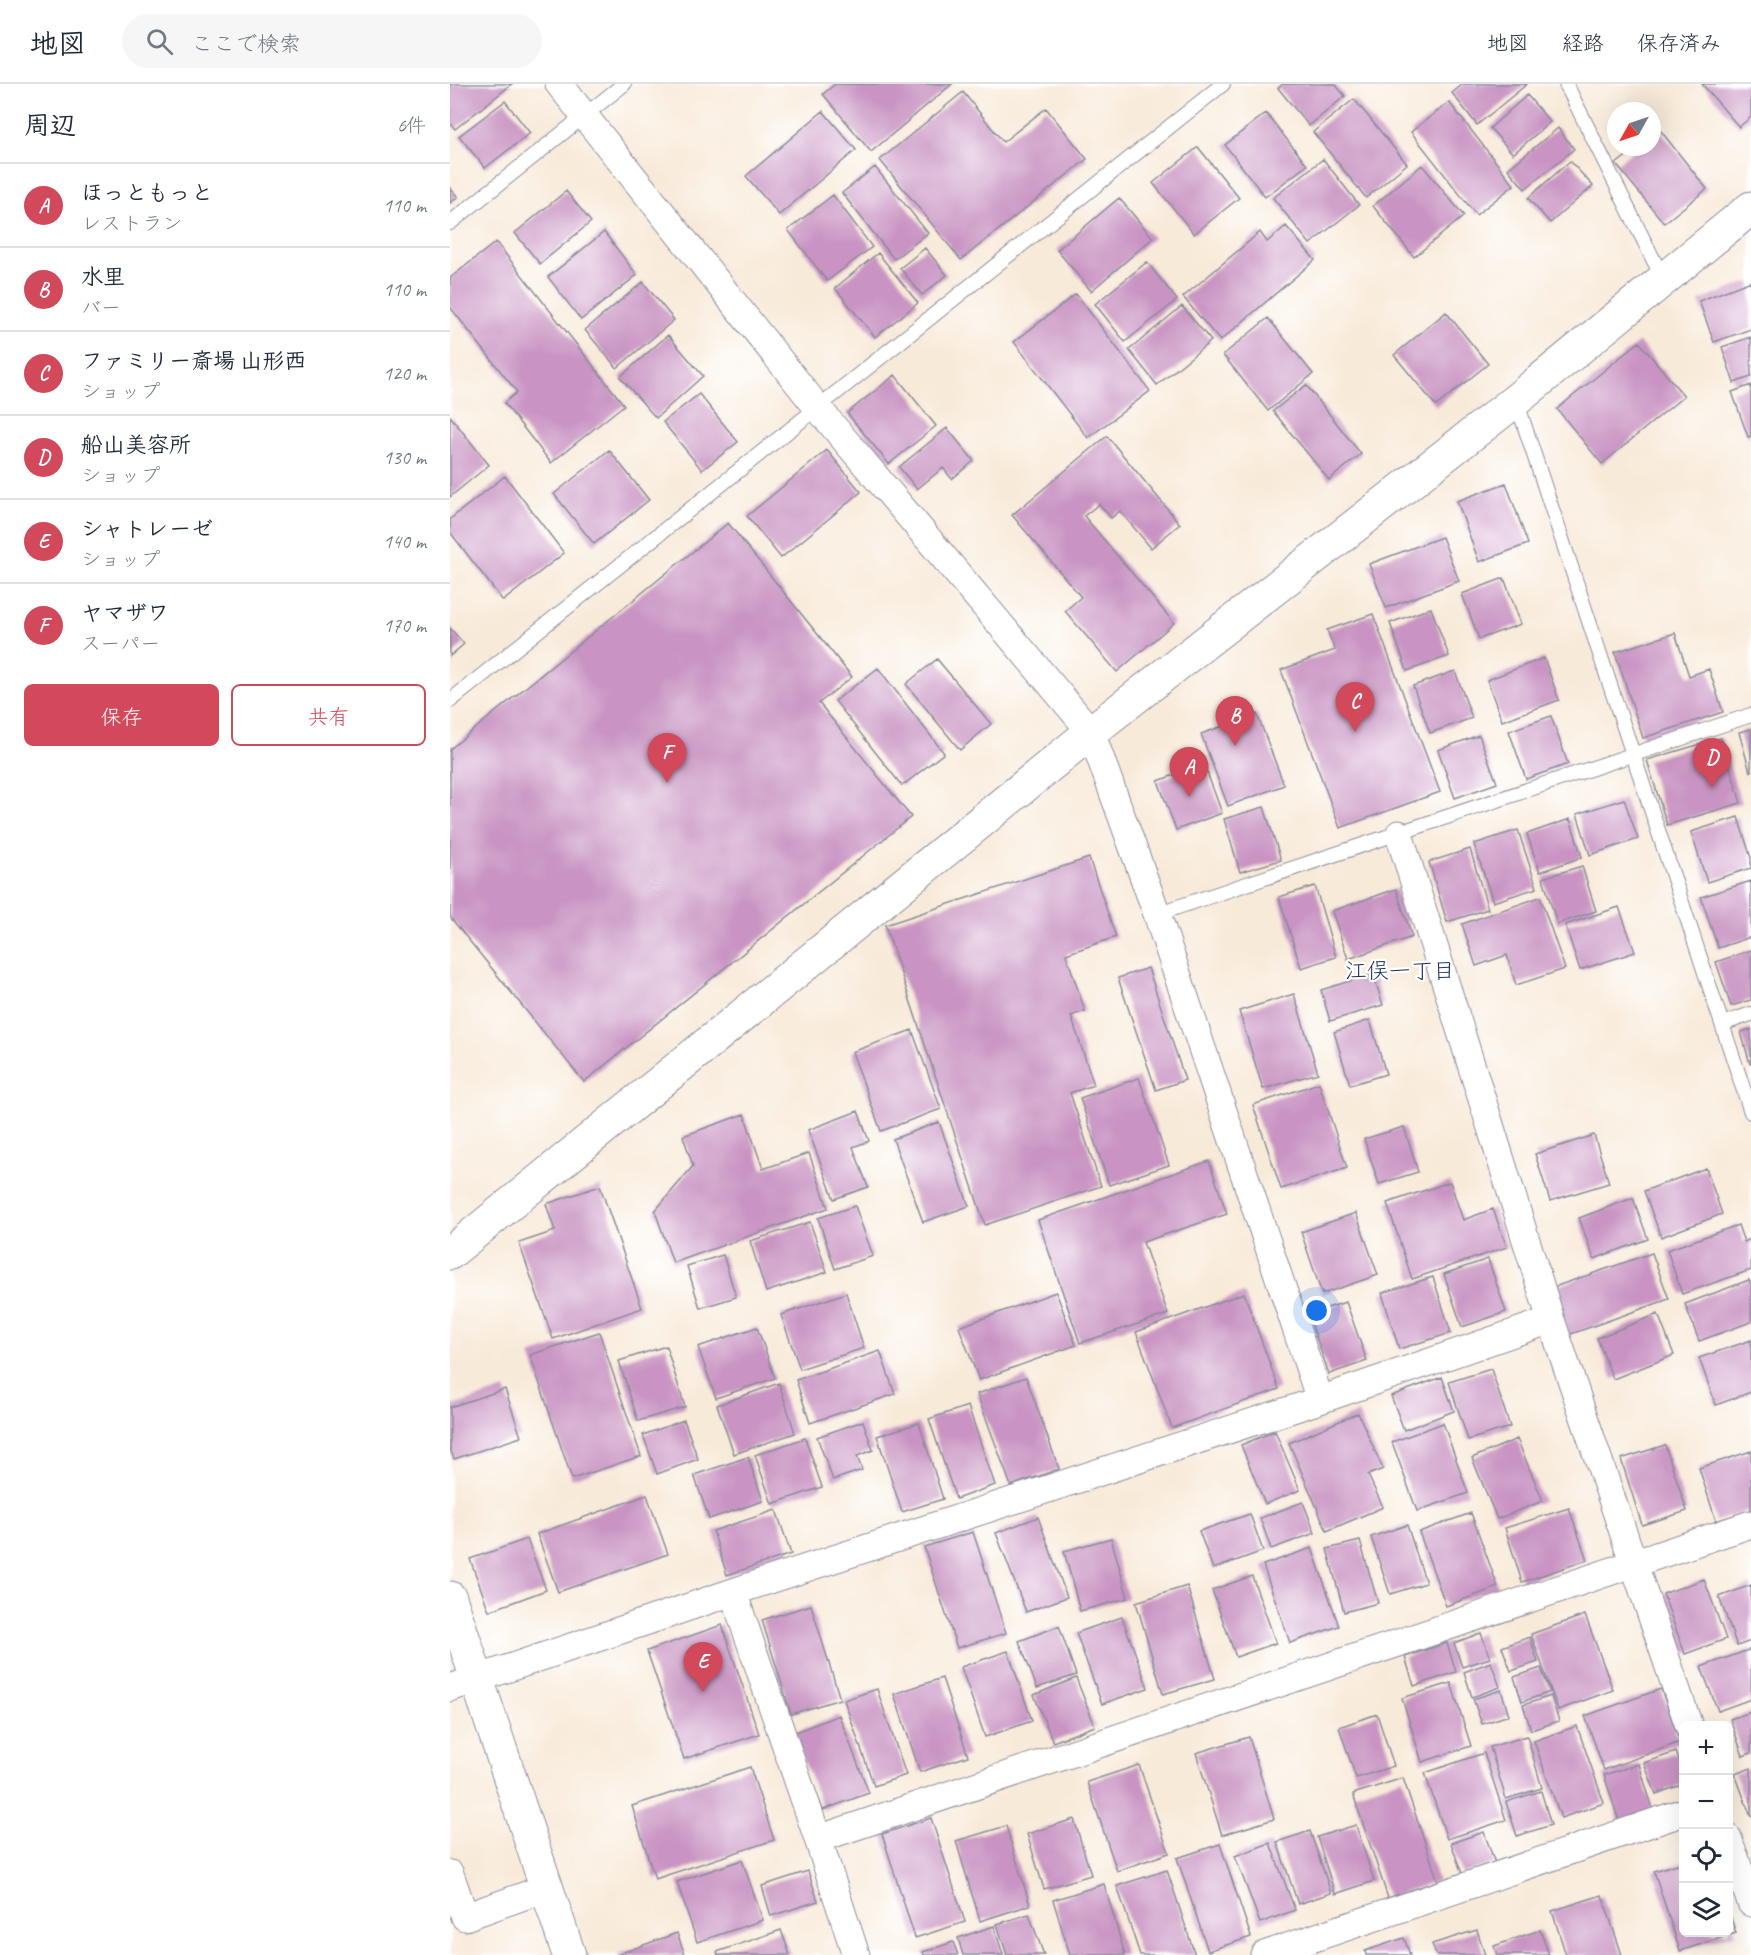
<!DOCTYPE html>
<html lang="ja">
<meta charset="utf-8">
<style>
:root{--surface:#fff;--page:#f6f6f7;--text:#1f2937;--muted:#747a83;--line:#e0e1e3;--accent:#d1495b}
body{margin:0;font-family:Caveat,"Klee One",sans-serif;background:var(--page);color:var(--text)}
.controls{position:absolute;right:18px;bottom:18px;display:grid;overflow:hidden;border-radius:9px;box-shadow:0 6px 24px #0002}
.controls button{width:54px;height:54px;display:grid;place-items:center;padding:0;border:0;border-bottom:2px solid var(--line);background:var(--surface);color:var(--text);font:30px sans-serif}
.compass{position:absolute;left:1157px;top:18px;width:54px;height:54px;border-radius:50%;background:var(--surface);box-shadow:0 6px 24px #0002;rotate:230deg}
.you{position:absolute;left:867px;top:1227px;width:21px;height:21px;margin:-15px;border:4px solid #fff;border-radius:50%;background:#1a73e8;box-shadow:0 0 0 9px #1a73e833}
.badge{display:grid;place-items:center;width:39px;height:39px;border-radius:50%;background:var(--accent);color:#fff;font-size:20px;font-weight:700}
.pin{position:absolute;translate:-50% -50px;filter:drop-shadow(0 2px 3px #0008)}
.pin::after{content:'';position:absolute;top:32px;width:21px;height:18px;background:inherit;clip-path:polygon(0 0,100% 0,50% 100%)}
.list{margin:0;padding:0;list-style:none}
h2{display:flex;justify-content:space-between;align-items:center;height:78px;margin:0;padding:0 24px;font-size:26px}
h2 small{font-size:20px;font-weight:400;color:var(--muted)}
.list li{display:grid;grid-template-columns:39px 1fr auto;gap:18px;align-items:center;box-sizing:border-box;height:84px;padding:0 24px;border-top:2px solid var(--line)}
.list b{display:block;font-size:22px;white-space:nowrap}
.list p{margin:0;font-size:20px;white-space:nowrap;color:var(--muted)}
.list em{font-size:20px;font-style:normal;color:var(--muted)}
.actions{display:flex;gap:12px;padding:18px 24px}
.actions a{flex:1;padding:14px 0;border:2px solid var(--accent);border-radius:9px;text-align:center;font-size:21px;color:var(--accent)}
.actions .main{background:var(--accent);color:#fff}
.icon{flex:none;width:33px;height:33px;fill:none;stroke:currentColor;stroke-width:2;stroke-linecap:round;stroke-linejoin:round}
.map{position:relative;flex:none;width:1301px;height:1871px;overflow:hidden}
header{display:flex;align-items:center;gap:36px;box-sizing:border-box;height:84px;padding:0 30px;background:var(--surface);border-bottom:2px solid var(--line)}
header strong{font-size:28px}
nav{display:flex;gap:33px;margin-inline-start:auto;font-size:21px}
.search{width:420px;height:54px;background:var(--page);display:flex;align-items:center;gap:15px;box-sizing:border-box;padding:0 21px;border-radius:33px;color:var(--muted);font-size:22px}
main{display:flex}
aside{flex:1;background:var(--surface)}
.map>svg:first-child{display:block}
</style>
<header>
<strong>地図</strong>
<div class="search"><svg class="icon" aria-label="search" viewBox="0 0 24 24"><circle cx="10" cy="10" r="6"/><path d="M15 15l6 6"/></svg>ここで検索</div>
<nav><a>地図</a><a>経路</a><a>保存済み</a></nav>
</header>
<main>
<aside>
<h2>周辺<small>6件</small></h2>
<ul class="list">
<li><span class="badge">A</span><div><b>ほっともっと</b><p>レストラン</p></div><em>110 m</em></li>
<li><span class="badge">B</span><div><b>水里</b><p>バー</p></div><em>110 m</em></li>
<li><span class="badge">C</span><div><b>ファミリー斎場 山形西</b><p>ショップ</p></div><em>120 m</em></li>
<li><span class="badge">D</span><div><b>船山美容所</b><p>ショップ</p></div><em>130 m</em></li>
<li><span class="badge">E</span><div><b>シャトレーゼ</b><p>ショップ</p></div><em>140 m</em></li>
<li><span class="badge">F</span><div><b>ヤマザワ</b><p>スーパー</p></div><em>170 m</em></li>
</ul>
<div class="actions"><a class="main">保存</a><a>共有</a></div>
</aside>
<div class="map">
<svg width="1301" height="1871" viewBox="0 0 1301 1871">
<rect width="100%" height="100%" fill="#fff"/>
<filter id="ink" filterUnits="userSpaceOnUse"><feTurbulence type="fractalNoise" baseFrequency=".0167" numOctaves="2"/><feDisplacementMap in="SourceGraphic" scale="12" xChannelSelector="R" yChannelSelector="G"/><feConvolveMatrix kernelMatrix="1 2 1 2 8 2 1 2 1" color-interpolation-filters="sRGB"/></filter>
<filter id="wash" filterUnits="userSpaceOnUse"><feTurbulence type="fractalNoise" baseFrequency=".008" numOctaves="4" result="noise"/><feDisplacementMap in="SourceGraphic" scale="24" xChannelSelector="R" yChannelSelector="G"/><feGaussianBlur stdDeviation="1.35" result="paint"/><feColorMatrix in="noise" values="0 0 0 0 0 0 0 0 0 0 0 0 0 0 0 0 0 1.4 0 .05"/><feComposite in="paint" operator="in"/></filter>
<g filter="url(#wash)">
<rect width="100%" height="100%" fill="#f8ead9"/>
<g id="blocks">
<!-- building -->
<path fill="#c994c3" d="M0 0H62L5 45 0 39Z
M385 0H502L421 68 373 10Z
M833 0H885L895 12 859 42 828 4Z
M1013 0H1077L1027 41 1002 9Z
M1252 0H1301V33L1289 43Z
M513 8 553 58 596 24 637 75 511 176 430 76Z
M1077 11 1100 38 1063 70 1040 44Z
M904 15 957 80 916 114 863 48Z
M55 17 80 49 35 84 9 52Z
M999 18 1064 101 1026 131 961 48Z
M373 27 406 66 329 131 296 92Z
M816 29 857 81 815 113 775 61Z
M1108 44 1124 65 1075 105 1058 85Z
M1210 46 1257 105 1214 139 1166 80 1188 63H1202V52Z
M748 63 789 114 744 150 703 99Z
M873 75 909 121 860 160 823 114Z
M1120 77 1143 102 1100 139 1078 114Z
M972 81 1014 132 964 173 923 122Z
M425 83 478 149 444 175 392 109Z
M0 104 8 113 0 119Z
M116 107 141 138 90 180 65 149Z
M383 111 422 163 377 197 338 146Z
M669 114 703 154 641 207 607 166Z
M836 142 865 176 770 257 733 213 810 148 817 158Z
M154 148 187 191 131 236 98 193Z
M46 158 174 321 101 379 54 319 67 308 0 223V194Z
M475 164 497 191 472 211 450 184Z
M428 169 468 219 425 253 385 204Z
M697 178 727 216 675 258 645 220Z
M1301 197V245L1264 258 1249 217Z
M193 198 224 236 167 284 135 246Z
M626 210 700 307 638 354 564 258Z
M732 222 761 257 707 301 679 266Z
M996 228 1038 280 986 322 944 271Z
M818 234 863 290 818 327 773 271Z
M218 251 253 292 206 334 170 293Z
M1301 253V293L1284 299 1272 263Z
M1189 258 1234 312 1152 380 1107 325Z
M445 291 486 342 439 380 397 329Z
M856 301 911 370 879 396 823 327Z
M1301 301V352L1298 353 1282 308Z
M249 310 288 358 252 386 213 338Z
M0 332 39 381 0 413Z
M497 344 524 377 502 395 493 384 467 405 449 383Z
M657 352 730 440 701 464 670 427 661 434 649 420 634 432 724 539 667 588 615 527 631 513 562 431Z
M159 366 199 416 144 460 104 410Z
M377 366 411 408 331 474 297 432Z
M55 392 114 469 53 517 0 448V435Z
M1056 399 1078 460 1029 478 1007 417Z
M278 439 402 593 369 619 461 733 134 998 0 833V665Z
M992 453 1009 497 936 524 919 480Z
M1054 494 1071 540 1029 555 1012 510Z
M981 524 999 572 957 587 940 539Z
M923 530 990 708 890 744 831 586 885 566 877 546Z
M0 544 14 560 0 572Z
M1225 549 1239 592 1259 585 1273 628 1193 654 1165 568Z
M1094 574 1109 616 1052 637 1037 596Z
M487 575 541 640 510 666 456 600Z
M428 584 494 669 452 702 385 617Z
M1005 587 1022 634 980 649 963 602Z
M807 630 834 701 778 722 751 650Z
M1101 632 1118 680 1076 695 1059 647Z
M1301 645V687L1300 688 1289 648Z
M1029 651 1047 699 1005 714 988 666Z
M1271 654 1291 719 1217 741 1197 676Z
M754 680 772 729 726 746 708 697Z
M1174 715 1188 755 1140 771 1127 730Z
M814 723 831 776 790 788 774 735Z
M1288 733 1301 774V784L1257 798 1241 748Z
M1120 735 1132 773 1090 788 1077 750Z
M1068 746 1087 804 1043 818 1024 760Z
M1020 765 1038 825 997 838 979 778Z
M639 774 666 853 616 870 635 927 621 932 644 1001 620 1009 651 1102 535 1141 435 841Z
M1132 782 1146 827 1107 840 1093 794Z
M1301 797V853L1268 864 1251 813Z
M865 802 886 873 851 884 829 813Z
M946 805 962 853 898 875 882 827Z
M1090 813 1115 885 1066 901 1057 871 1026 882 1012 840Z
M1169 823 1185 868 1130 886 1115 841Z
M1301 866V916L1281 922 1266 878Z
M698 884 735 996 706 1006 668 894Z
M923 890 933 921 880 937 871 906Z
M844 910 868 989 813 1005 789 927Z
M920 936 936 990 900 1001 884 948Z
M1301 945V980H1300L1291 948Z
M462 946 491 1025 431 1047 402 968Z
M689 994 719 1081 659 1101 630 1014Z
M869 999 897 1084 831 1105 803 1021Z
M408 1027 419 1057 403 1063 418 1103 384 1115 358 1046Z
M294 1030 313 1085 359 1069 378 1124 223 1179 205 1127 243 1082 233 1052Z
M489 1038 519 1122 473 1138 443 1055Z
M954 1043 968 1088 929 1100 914 1055Z
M1144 1051 1159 1099 1100 1117 1085 1070Z
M759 1077 777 1130 693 1158 718 1230 630 1259 588 1136Z
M1256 1084 1272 1130 1211 1153 1194 1107Z
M1000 1098 1013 1136 1043 1125 1057 1163 962 1195 937 1119Z
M150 1102 192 1224 103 1255 69 1159 105 1147 96 1120Z
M1183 1114 1198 1155 1144 1175 1129 1134Z
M405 1122 423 1172 385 1185 368 1134Z
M906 1129 928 1191 872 1210 851 1148Z
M360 1138 377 1188 316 1208 300 1157Z
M1288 1141 1294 1158 1301 1155V1186L1232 1210 1217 1166Z
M1202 1169 1219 1215 1118 1251 1101 1204Z
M273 1171 286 1213 250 1224 237 1182Z
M1038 1175 1056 1228 1012 1243 994 1190Z
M983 1193 1001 1249 949 1265 932 1209Z
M1299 1196 1301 1201V1238L1249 1257 1235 1220Z
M606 1208 626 1261 529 1296 509 1243Z
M396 1209 414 1264 350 1285 331 1231Z
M794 1209 829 1305 722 1344 686 1248Z
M896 1218 917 1277 879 1290 858 1230Z
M1208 1230 1224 1271 1163 1295 1147 1254Z
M307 1243 325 1294 266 1314 248 1263Z
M149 1248 191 1372 122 1395 80 1271Z
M1301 1256V1308L1266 1321 1249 1274Z
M216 1262 235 1323 188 1337 169 1277Z
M430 1267 445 1310 360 1339 346 1296Z
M1041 1285 1060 1343 1018 1356 999 1298Z
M576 1293 609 1385 561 1402 527 1310Z
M992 1293 1004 1327 954 1346 941 1312Z
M329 1299 345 1349 284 1370 267 1321Z
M55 1305 71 1353 4 1375 0 1365V1323Z
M518 1322 545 1401 506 1415 479 1335Z
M908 1329 933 1385 918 1391 933 1423 877 1447 839 1359Z
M234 1336 248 1375 207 1390 193 1351Z
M413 1337 423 1366 407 1372 412 1386 383 1396 367 1353Z
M469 1339 493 1415 452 1428 427 1352Z
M993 1339 1018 1409 967 1427 942 1358Z
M825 1347 850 1406 815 1420 791 1361Z
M355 1354 372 1403 322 1420 305 1371Z
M1067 1355 1093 1417 1047 1435 1022 1374Z
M1215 1361 1237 1427 1192 1441 1171 1375Z
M1301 1367V1426L1266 1437 1249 1384Z
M298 1373 313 1417 259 1435 244 1391Z
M197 1411 218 1470 108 1508 87 1450Z
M853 1418 865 1449 821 1465 810 1434Z
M1119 1424 1137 1476 1072 1498 1055 1444Z
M326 1426 341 1470 277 1491 263 1447Z
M1021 1429 1048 1503 996 1522 969 1448Z
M800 1430 813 1467 763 1485 749 1447Z
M588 1433 617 1513 576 1528 546 1449Z
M957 1441 976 1499 940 1510 921 1453Z
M523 1448 556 1549 507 1564 474 1463Z
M661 1454 678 1514 630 1527 614 1467Z
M77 1455 96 1506 39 1527 20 1475Z
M910 1457 928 1519 894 1528 877 1465Z
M862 1464 889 1542 840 1559 813 1481Z
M802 1492 826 1559 786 1573 762 1506Z
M1254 1495 1276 1555 1235 1570 1213 1510Z
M1301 1501V1557L1287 1562 1269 1513Z
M737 1502 765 1595 713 1610 686 1518Z
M361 1521 390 1615 341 1630 312 1536Z
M1135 1531 1163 1606 1108 1626 1081 1550Z
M672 1533 698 1604 652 1620 626 1549Z
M272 1541 309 1650 234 1675 197 1567Z
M609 1542 626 1591 587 1604 569 1557Z
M1031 1549 1040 1574 1012 1583 1004 1559Z
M1080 1553 1088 1578 1061 1587 1052 1563Z
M997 1559 1006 1588 964 1602 955 1573Z
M1301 1565V1615L1268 1627 1251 1583Z
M558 1567 582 1637 535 1653 511 1583Z
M1041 1578 1050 1603 1022 1613 1014 1588Z
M1091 1584 1100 1608 1072 1618 1064 1593Z
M492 1594 518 1672 470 1688 444 1610Z
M626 1594 645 1642 603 1658 584 1611Z
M1001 1599 1021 1662 972 1678 952 1614Z
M427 1605 456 1691 424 1702 394 1616Z
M1211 1605 1230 1658 1154 1686 1135 1632Z
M1051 1606 1059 1631 1032 1640 1023 1615Z
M1101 1612 1109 1637 1081 1646 1073 1621Z
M1301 1628V1669L1293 1672 1280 1635Z
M927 1630 944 1682 906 1694 889 1643Z
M389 1631 419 1709 373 1726 343 1649Z
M1127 1642 1154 1719 1111 1734 1084 1657Z
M1077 1652 1092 1704 1056 1715 1040 1663Z
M799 1653 824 1735 772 1751 746 1669Z
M1226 1668 1234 1689V1700L1206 1710 1194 1679Z
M1034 1669 1056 1736 997 1755 975 1689Z
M1189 1680 1204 1729 1170 1740 1154 1691Z
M689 1681 719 1769 667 1787 637 1698Z
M300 1683 324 1756 205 1795 182 1722Z
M1301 1684V1733L1285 1690Z
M953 1694 988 1797 938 1814 903 1710Z
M1091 1707 1101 1741 1067 1752 1056 1718Z
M481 1734 515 1838 465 1854 432 1750Z
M624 1735 641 1791 594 1805 577 1750Z
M906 1741 924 1797 885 1810 867 1753Z
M556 1742 580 1821 530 1837 506 1757Z
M860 1747 881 1809 848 1820 827 1758Z
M1034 1748 1045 1779 1012 1790 1001 1759Z
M820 1759 845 1826 810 1839 785 1772Z
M770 1760 801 1853 758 1867 727 1774Z
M292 1776 313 1836 247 1858 227 1798Z
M1234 1778V1848H1278L1279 1828 1286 1849 1230 1867 1204 1787Z
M717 1786 745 1871H690L667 1802Z
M358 1787 368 1817 321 1832 312 1802Z
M654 1800 675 1871H620L603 1816Z
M1152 1811 1172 1871H1116L1102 1827Z
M579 1830 594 1871H557L547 1840Z
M544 1842 553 1871H513L508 1854Z
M331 1846 340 1871H268L267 1868Z
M1027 1846 1035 1871H986L982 1860Z
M1090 1846 1099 1871H1047L1044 1862Z
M227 1849 235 1871H166Z
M954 1854 960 1871H916L915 1867Z
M503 1858 508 1871H474L473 1868Z"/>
</g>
</g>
<g filter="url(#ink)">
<use href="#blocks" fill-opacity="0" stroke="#8a8c9c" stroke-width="1.5"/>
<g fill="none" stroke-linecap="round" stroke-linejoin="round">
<!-- service casing -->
<g stroke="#8a8c9c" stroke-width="16">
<path id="service" d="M1116 0 1213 195
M0 139 174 0
M1066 316 1301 1028
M0 617 773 0
M707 830 1301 631
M1272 940 1301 930"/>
</g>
<!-- minor casing -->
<g stroke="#8a8c9c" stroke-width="29">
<path id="minor" d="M109 0 367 323 641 648 707 830 870 1316
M949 750 1101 1236 1239 1642
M283 1508 368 1755 406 1871
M0 1604 283 1508 870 1316 1101 1236
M1278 1754 1301 1819
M368 1755 1301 1440
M0 1790 15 1833 96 1804
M814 1871 1234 1728"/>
</g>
<!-- tertiary casing -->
<g stroke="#8a8c9c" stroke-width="35">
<path id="tertiary" d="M0 1169 641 648 1066 316 1301 124
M0 1514 119 1871"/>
</g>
<!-- service -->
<use href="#service" stroke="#fff" stroke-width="14"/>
<!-- minor -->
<use href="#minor" stroke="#fff" stroke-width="27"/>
<!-- tertiary -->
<use href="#tertiary" stroke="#fff" stroke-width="33"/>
</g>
</g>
<g text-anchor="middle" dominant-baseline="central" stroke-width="4.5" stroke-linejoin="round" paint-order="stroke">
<!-- neighbourhood labels -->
<g font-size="22" fill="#1b2f5e" stroke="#fff">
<text x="950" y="887">江俣一丁目</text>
</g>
</g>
</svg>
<div class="controls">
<button>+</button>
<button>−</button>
<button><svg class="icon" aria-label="locate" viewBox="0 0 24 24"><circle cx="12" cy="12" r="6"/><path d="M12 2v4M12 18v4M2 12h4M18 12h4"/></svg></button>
<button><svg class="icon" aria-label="layers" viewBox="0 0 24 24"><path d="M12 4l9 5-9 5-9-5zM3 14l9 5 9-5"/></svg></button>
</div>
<svg class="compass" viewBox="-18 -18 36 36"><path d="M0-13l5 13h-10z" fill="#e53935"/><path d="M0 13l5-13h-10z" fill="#747a83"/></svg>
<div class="you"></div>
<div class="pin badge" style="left:739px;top:713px">A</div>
<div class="pin badge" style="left:785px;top:662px">B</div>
<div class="pin badge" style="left:905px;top:648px">C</div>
<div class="pin badge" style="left:1262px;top:704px">D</div>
<div class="pin badge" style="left:253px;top:1608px">E</div>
<div class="pin badge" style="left:217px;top:699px">F</div>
</div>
</main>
